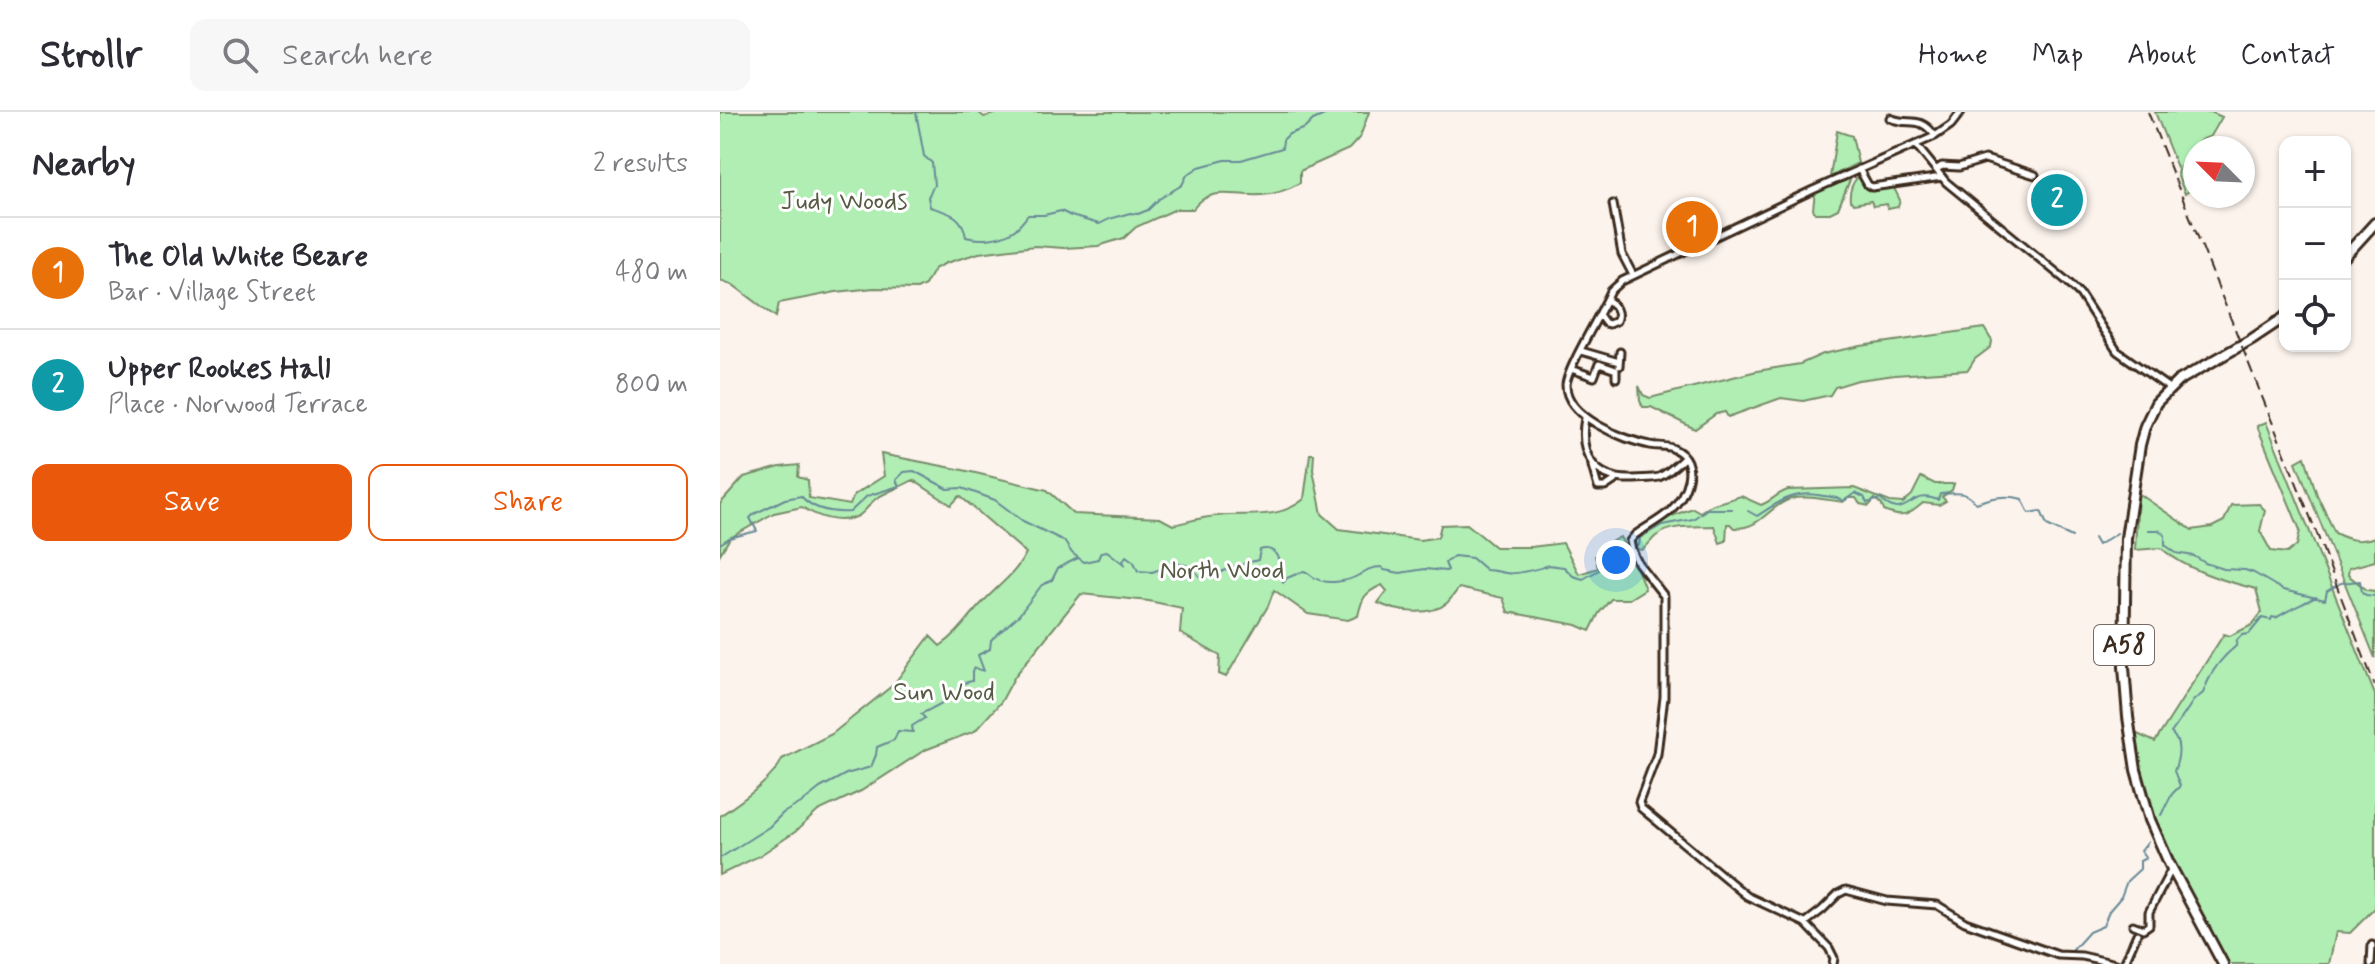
<!DOCTYPE html>
<meta charset="utf-8">
<style>
:root{--surface:#fff;--page:#f7f7f7;--text:#2b2b33;--muted:#7c7c81;--line:#e1e1e2;--accent:#ea580c}
body{margin:0;font-family:Mynerve,sans-serif;background:var(--page);color:var(--text)}
.controls{position:absolute;right:24px;top:24px;display:grid;overflow:hidden;border-radius:16px;box-shadow:0 2px 6px #0004}
.controls button{width:72px;height:72px;display:grid;place-items:center;padding:0;border:0;border-bottom:2px solid var(--line);background:var(--surface);color:var(--text);font:40px sans-serif}
.compass{position:absolute;left:1463px;top:24px;width:72px;height:72px;border-radius:50%;background:var(--surface);box-shadow:0 2px 6px #0004;rotate:294deg}
.you{position:absolute;left:896px;top:448px;width:28px;height:28px;margin:-20px;border:6px solid #fff;border-radius:50%;background:#1a73e8;box-shadow:0 0 0 12px #1a73e833}
.badge{display:grid;place-items:center;width:52px;height:52px;border-radius:50%;background:var(--accent);color:#fff;font-size:26px;font-weight:700}
.pin{position:absolute;translate:-50% -50%;border:4px solid #fff;box-shadow:0 2px 8px #0006}
.list{margin:0;padding:0;list-style:none}
h2{display:flex;justify-content:space-between;align-items:center;height:104px;margin:0;padding:0 32px;font-size:34px}
h2 small{font-size:26px;font-weight:400;color:var(--muted)}
.list li{display:grid;grid-template-columns:52px 1fr auto;gap:24px;align-items:center;box-sizing:border-box;height:112px;padding:0 32px;border-top:2px solid var(--line)}
.list b{display:block;font-size:30px;white-space:nowrap}
.list p{margin:0;font-size:26px;white-space:nowrap;color:var(--muted)}
.list em{font-size:26px;font-style:normal;color:var(--muted)}
.actions{display:flex;gap:16px;padding:24px 32px}
.actions a{flex:1;padding:18px 0;border:2px solid var(--accent);border-radius:16px;text-align:center;font-size:28px;color:var(--accent)}
.actions .main{background:var(--accent);color:#fff}
.icon{flex:none;width:44px;height:44px;fill:none;stroke:currentColor;stroke-width:2;stroke-linecap:round;stroke-linejoin:round}
.map{position:relative;flex:none;width:1655px;height:852px;overflow:hidden}
header{display:flex;align-items:center;gap:48px;box-sizing:border-box;height:112px;padding:0 40px;background:var(--surface);border-bottom:2px solid var(--line)}
header strong{font-size:38px}
nav{display:flex;gap:44px;margin-inline-start:auto;font-size:28px}
.search{width:560px;height:72px;background:var(--page);display:flex;align-items:center;gap:20px;box-sizing:border-box;padding:0 28px;border-radius:16px;color:var(--muted);font-size:30px}
main{display:flex}
aside{flex:1;background:var(--surface)}
.map>svg:first-child{display:block}
</style>
<header>
<strong>Strollr</strong>
<div class="search"><svg class="icon" aria-label="search" viewBox="0 0 24 24"><circle cx="10" cy="10" r="6"/><path d="M15 15l6 6"/></svg>Search here</div>
<nav><a>Home</a><a>Map</a><a>About</a><a>Contact</a></nav>
</header>
<main>
<aside>
<h2>Nearby<small>2 results</small></h2>
<ul class="list">
<li><span class="badge" style="background:#e8710a">1</span><div><b>The Old White Beare</b><p>Bar · Village Street</p></div><em>480 m</em></li>
<li><span class="badge" style="background:#0f9aa8">2</span><div><b>Upper Rookes Hall</b><p>Place · Norwood Terrace</p></div><em>800 m</em></li>
</ul>
<div class="actions"><a class="main">Save</a><a>Share</a></div>
</aside>
<div class="map">
<svg width="1655" height="852" viewBox="0 0 1655 852">
<rect width="100%" height="100%" fill="#fcf3ec"/>
<filter id="ink" filterUnits="userSpaceOnUse"><feTurbulence type="fractalNoise" baseFrequency=".0125" numOctaves="2"/><feDisplacementMap in="SourceGraphic" scale="16" xChannelSelector="R" yChannelSelector="G"/><feConvolveMatrix kernelMatrix="1 2 1 2 8 2 1 2 1" color-interpolation-filters="sRGB"/></filter>
<g filter="url(#ink)">
<!-- green -->
<path fill="#b1eeb4" stroke="#768c69" stroke-width="2" d="M0 0H258L264 5 281 0H649L640 25 629 37 580 59V71C566 79 548 84 531 83 509 83 489 75 473 97H456L416 115 404 126 378 134 344 136 315 134 259 141 226 151 214 157 205 173 197 177 154 176 116 180 59 191 56 205 13 173 0 168Z
M1435 0H1491L1502 5 1491 24 1479 29 1460 55 1469 79 1465 82 1457 62 1458 58Z
M1117 19 1132 24 1138 51 1110 65Z
M1132 63 1118 97 1110 101H1095L1093 97 1095 80Z
M1141 63 1149 76H1174L1180 88 1178 95 1168 97 1167 92 1153 94 1151 89 1134 92 1130 89C1129 80 1132 68 1141 63Z
M1264 216 1272 229 1271 235 1255 247 1248 258 1175 263 1138 268 1115 275 1110 283 1083 289 1061 286 1008 305 1005 300 996 302 975 317 931 295H923L920 289 919 274 923 283 930 286 1037 259 1080 252 1103 242 1141 234Z
M1546 310 1655 583V796L1630 821 1616 820 1609 852H1509L1446 737 1423 671 1415 621 1435 630 1504 522 1510 524 1532 513 1542 500 1536 477C1504 469 1466 458 1441 436L1415 438 1418 381 1472 418 1492 415 1504 409 1511 393 1539 392 1545 398 1540 419 1551 439 1567 441 1577 433 1580 418 1537 314Z
M161 342 243 358 327 378 354 402 440 406 453 413C467 410 482 405 497 404 528 400 558 409 584 387L590 342H594L593 358 602 402 619 417 700 428 718 425 721 413 747 412 775 435H811L843 431 859 462 878 456 875 444 880 442 879 436 900 425 915 452 925 477 909 487H891L879 501 870 519 857 513 788 500 783 486 739 476C735 481 731 487 727 491 710 505 676 500 658 491L667 479 662 473C644 481 642 486 638 504L628 508 588 502 554 478 548 494 506 565 499 562 500 544 460 521 462 496 429 489 361 482 295 564 281 590 255 619 205 638 141 679 98 699 75 720 39 744 0 763V704C18 691 54 668 62 647L112 622 173 573 210 524 220 534C237 523 246 508 260 493 275 476 296 462 306 441L240 384 231 393 193 368C181 375 168 379 157 386 150 390 146 400 138 404 120 413 97 405 82 395L54 401 10 426 0 442V392L24 365 60 355 79 353 78 365 88 368 89 386 130 393 134 383 164 364Z
M1585 345 1597 383 1615 421C1629 428 1640 431 1655 425V449L1629 456 1628 463 1647 478 1655 479V546L1576 350Z
M1201 365 1215 372H1234L1232 378 1222 385 1226 389 1219 393 1203 391C1188 404 1183 407 1164 399L1162 393 1155 387 1149 394 1140 392 1136 386H1128L1123 390C1107 388 1087 383 1071 387 1049 393 1042 417 1014 416L1010 412H1007L1006 429 1000 431 994 414C974 415 953 412 936 424 931 428 928 434 922 438L917 437 913 430C931 412 950 404 973 396L980 400 991 393 1021 384 1041 393C1052 389 1057 381 1068 378L1134 376 1170 390 1183 391 1192 383Z"/>
<g fill="none" stroke-linecap="round" stroke-linejoin="round">
<!-- stream -->
<path stroke="#678a96" stroke-width="2" d="M196 0 204 44 212 51 214 73 208 85 210 95C229 101 243 103 246 125 260 129 281 127 293 119 299 115 304 108 308 103H324L341 99 351 104 379 112 389 107 410 101 418 102 428 98 439 87 462 73 467 63 479 55 505 48H521L562 36 563 28 569 22 585 16 593 8 611 0
M1028 399 1037 404C1057 391 1073 379 1098 383 1108 385 1114 384 1124 389L1135 381 1144 385 1147 391 1160 387C1188 412 1188 375 1218 388L1220 382C1235 382 1244 377 1256 391 1271 386 1286 382 1302 387L1309 401 1321 399 1327 413 1352 425
M1428 418H1439L1445 423V433L1456 441 1474 444 1485 451 1504 457 1525 458 1534 461 1563 478 1605 488 1607 479 1621 471 1640 469 1642 480 1646 483 1655 484
M1374 426 1378 433 1397 421
M0 432 9 426 37 419 30 406 34 402 65 387 81 384C93 398 112 401 130 400L147 384 179 374 176 368 184 360 194 359 228 377 242 376 275 388 303 409 344 429 352 441 364 450 378 447 381 440 387 439 405 453 403 449 406 444 414 450 418 459 432 460 444 456 452 463 454 460 451 454 452 452C467 451 472 455 481 466L492 459 499 461C510 455 526 451 538 448L540 438C561 432 560 457 563 471L567 466 584 459C588 460 591 464 595 466 606 473 627 470 639 463 647 458 651 455 662 455L664 458 680 461 705 457 726 459 728 458 725 451 734 444 752 446 766 458C775 458 778 460 786 461 794 463 823 456 828 453L844 455 853 464 863 467 881 457 883 439 894 433C902 437 910 437 919 433L920 426 942 413 973 407 987 397H1012
M1441 703 1452 682 1460 674 1454 659C1459 646 1462 630 1451 621 1459 610 1466 600 1473 589 1476 586 1480 584 1483 581 1485 577 1486 573 1488 569 1494 555 1505 543 1516 534L1517 528 1522 523 1529 522 1542 506 1551 508 1552 505 1556 506C1569 497 1581 493 1596 485
M0 746 49 715 63 701 81 691 100 676 126 662 151 655 156 643 157 635 174 628 178 619 193 620 192 614 205 606 201 602C216 594 236 586 244 571L252 569V559L254 556 264 559 258 543 270 537 271 528 299 503 321 474 332 468 338 456 358 446
M1348 839H1352L1369 820 1383 814 1389 799 1401 785 1407 769 1420 757V749L1426 746 1421 739 1428 730"/>
<!-- minor casing -->
<g stroke="#3b2a1e" stroke-width="11">
<path id="minor" d="M1170 6C1189 15 1200 2 1215 24
M1196 33 1226 70 1348 170 1360 182 1397 239 1449 276
M1139 57 1148 73 1152 75 1222 65
M1217 57 1222 54 1239 55 1265 47 1315 63
M893 92 902 142 913 163
M880 204 885 211 889 212 896 209C900 201 895 192 887 188
M861 239 899 250
M899 254 900 240
M851 257 874 265 879 252 896 258V266
M865 306C858 343 875 369 914 367 922 366 931 367 939 365 948 361 957 352 964 346
M872 354 878 375H885L897 367
M1085 811 1102 798 1118 782 1126 778 1167 789 1217 793 1245 810 1338 843 1362 844 1396 852
M1413 813 1423 817 1429 813V800L1452 756
M1113 852 1114 846 1109 836 1085 811 1027 784 921 696 919 690 937 642 944 585V484L918 451 912 438 910 429 915 423C926 415 940 408 950 399 966 384 981 349 954 337 947 333 938 335 930 333 904 328 846 305 846 273 847 256 882 200 891 179L902 169 1093 78 1215 24 1231 13 1241 0
M1404 852 1417 822
M1651 852 1652 833"/>
</g>
<!-- trunk casing -->
<g stroke="#3b2a1e" stroke-width="14">
<path id="trunk" d="M1625 144 1655 111
M1503 852 1449 751 1430 708 1416 658 1408 605 1404 555 1406 426 1420 333 1425 314 1436 291 1458 269 1532 227 1565 205"/>
</g>
<!-- minor -->
<use href="#minor" stroke="#fff" stroke-width="5"/>
<!-- trunk -->
<use href="#trunk" stroke="#fff" stroke-width="8"/>
<!-- rail -->
<path stroke="#3b2a1e" stroke-width="2" stroke-dasharray="12 6" stroke-linecap="butt" d="M1428 0 1597 422 1655 574"/>
</g>
</g>
<g text-anchor="middle" dominant-baseline="central" stroke-width="6" stroke-linejoin="round" paint-order="stroke">
<!-- shield labels -->
<rect fill="#fff" stroke="#766a62" stroke-width="2" x="1374" y="513" width="60" height="40" rx="6"/>
<g font-size="24" font-weight="bold" fill="#3b2a1e">
<text x="1404" y="533">A58</text>
</g>
<!-- park labels -->
<g font-size="26" fill="#585b44" stroke="#fff">
<text x="124" y="90">Judy Woods</text>
<text x="502" y="459">North Wood</text>
<text x="224" y="581">Sun Wood</text>
</g>
</g>
</svg>
<div class="controls">
<button>+</button>
<button>−</button>
<button><svg class="icon" aria-label="locate" viewBox="0 0 24 24"><circle cx="12" cy="12" r="6"/><path d="M12 2v4M12 18v4M2 12h4M18 12h4"/></svg></button>
</div>
<svg class="compass" viewBox="-18 -18 36 36"><path d="M0-13l5 13h-10z" fill="#e53935"/><path d="M0 13l5-13h-10z" fill="#7c7c81"/></svg>
<div class="you"></div>
<div class="pin badge" style="left:972px;top:115px;background:#e8710a">1</div>
<div class="pin badge" style="left:1337px;top:88px;background:#0f9aa8">2</div>
</div>
</main>
